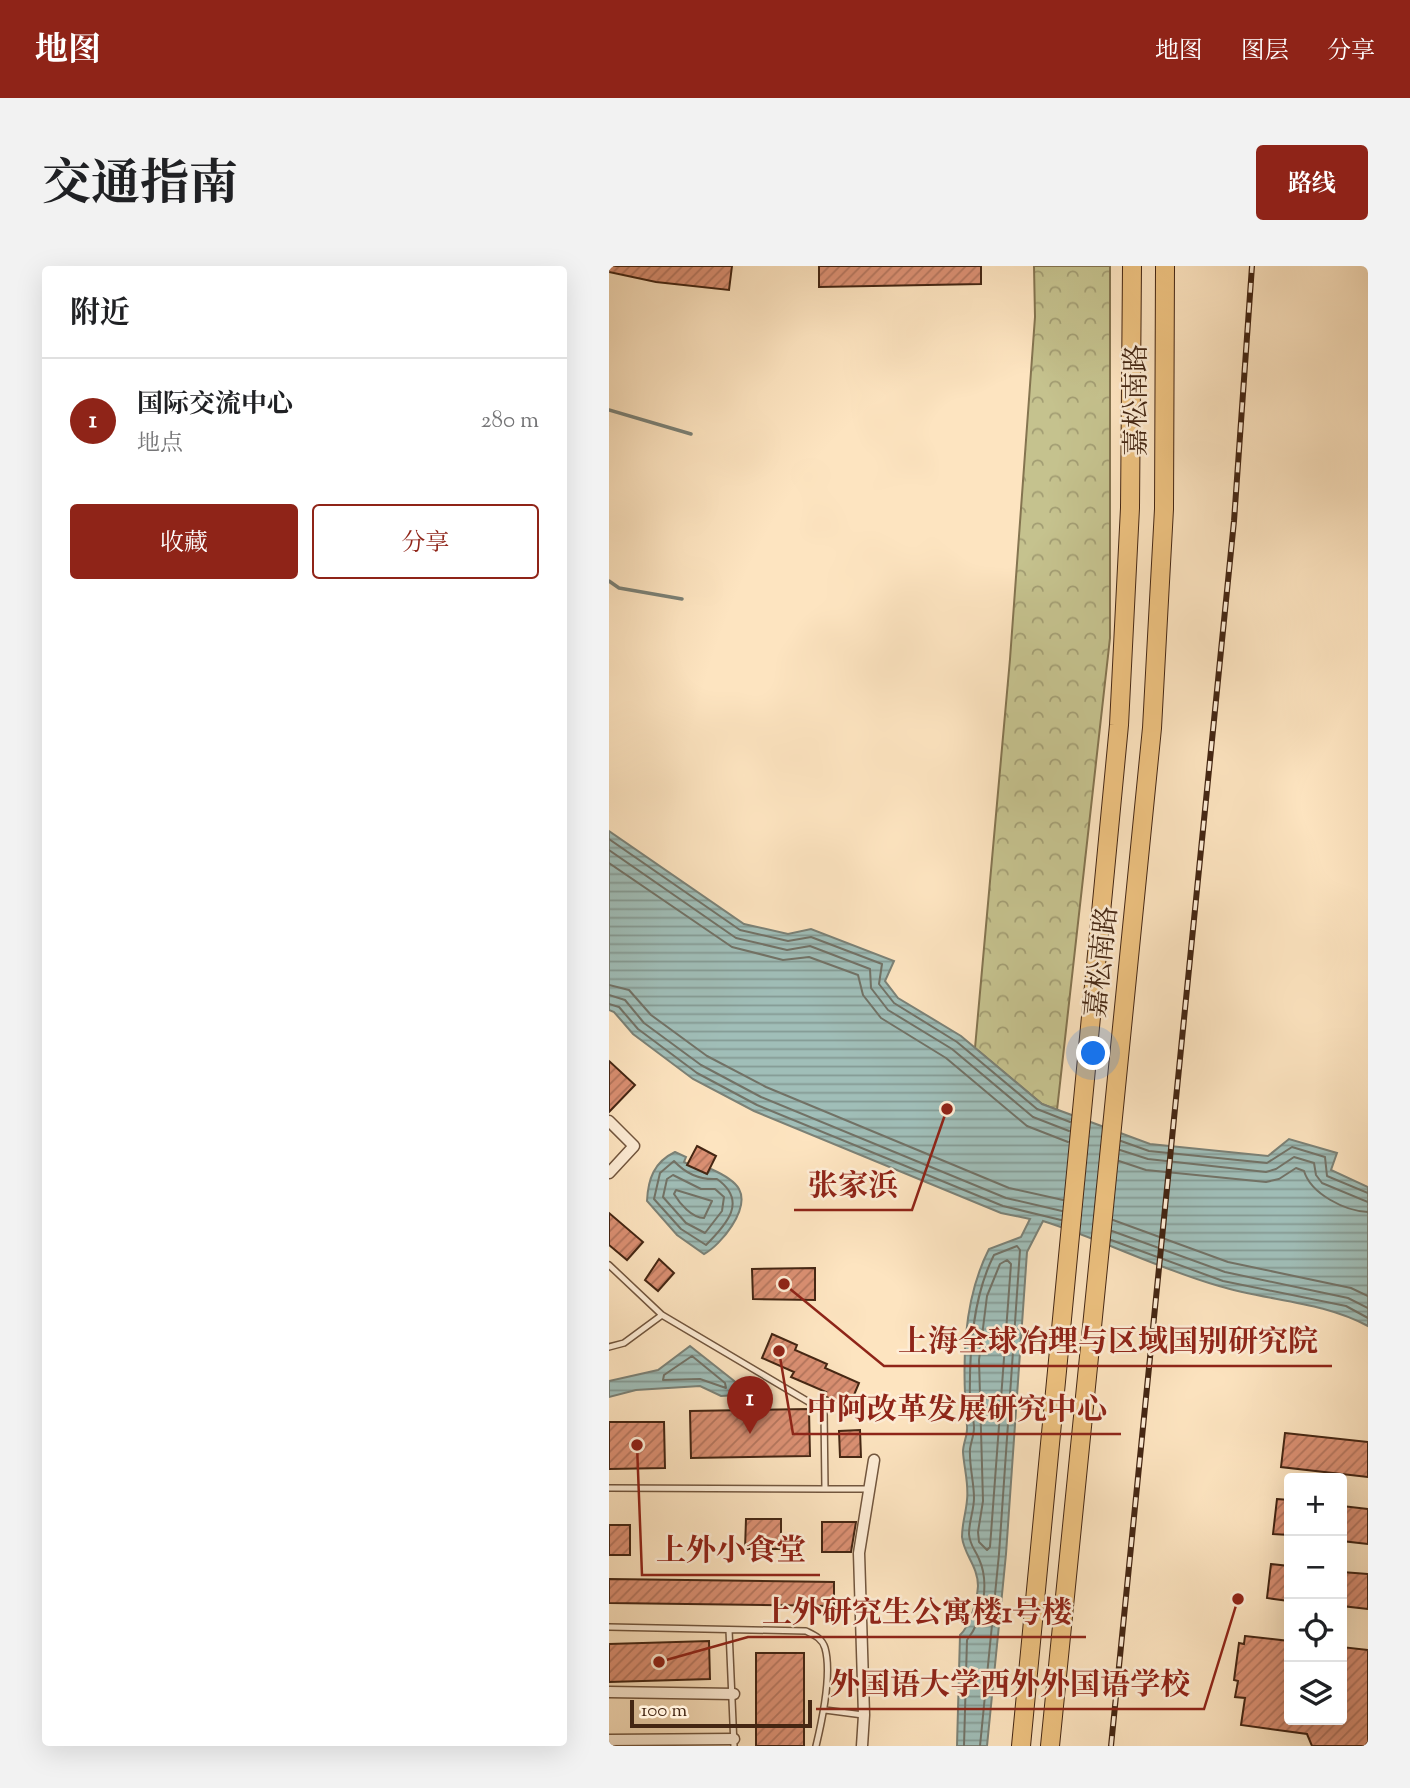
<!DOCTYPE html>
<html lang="zh">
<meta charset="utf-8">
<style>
:root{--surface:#fff;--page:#f2f2f2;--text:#202124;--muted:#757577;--line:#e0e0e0;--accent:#8f2418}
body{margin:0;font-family:"Sorts Mill Goudy","Noto Serif SC",serif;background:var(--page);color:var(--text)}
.controls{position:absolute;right:21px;bottom:21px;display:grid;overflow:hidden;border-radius:7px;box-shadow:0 7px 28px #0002}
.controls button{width:63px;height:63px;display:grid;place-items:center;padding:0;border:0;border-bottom:2px solid var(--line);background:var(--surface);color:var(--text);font:35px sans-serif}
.scale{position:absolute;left:21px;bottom:18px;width:182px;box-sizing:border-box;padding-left:7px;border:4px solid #442613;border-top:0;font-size:19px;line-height:24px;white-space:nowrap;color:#442613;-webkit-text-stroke:5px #feedd6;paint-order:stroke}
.you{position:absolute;left:485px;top:788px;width:24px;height:24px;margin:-18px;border:5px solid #fff;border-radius:50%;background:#1a73e8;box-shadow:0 0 0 10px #1a73e833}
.badge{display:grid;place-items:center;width:46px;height:46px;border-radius:50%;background:var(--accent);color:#fff;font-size:23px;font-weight:700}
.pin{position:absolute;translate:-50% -58px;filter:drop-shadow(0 2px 4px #0008)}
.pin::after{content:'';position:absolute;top:37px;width:24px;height:21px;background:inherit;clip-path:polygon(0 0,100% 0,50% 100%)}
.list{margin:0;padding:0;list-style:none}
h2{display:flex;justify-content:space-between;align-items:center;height:91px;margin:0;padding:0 28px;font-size:30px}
h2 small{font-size:23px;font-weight:400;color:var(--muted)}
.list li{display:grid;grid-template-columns:46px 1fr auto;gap:21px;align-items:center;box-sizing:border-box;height:126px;padding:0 28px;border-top:2px solid var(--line)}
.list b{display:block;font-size:26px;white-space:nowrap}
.list p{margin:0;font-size:23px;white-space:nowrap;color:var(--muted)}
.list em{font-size:23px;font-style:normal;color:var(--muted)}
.actions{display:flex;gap:14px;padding:21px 28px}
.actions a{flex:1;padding:16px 0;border:2px solid var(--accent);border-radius:7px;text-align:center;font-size:24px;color:var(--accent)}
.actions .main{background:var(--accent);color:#fff}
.icon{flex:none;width:38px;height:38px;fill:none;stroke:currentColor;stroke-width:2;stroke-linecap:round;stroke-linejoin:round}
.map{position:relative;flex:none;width:759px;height:1480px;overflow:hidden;border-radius:7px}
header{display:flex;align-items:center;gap:42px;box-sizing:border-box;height:98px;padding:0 35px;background:var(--accent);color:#fff}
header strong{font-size:33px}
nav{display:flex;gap:38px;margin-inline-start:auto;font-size:24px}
.intro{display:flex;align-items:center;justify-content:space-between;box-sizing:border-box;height:168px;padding:0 42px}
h1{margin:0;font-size:49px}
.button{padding:18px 32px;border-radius:7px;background:var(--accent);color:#fff;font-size:24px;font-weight:700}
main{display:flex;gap:42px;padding:0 42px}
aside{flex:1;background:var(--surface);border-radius:7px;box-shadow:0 7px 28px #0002}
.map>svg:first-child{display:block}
</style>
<header>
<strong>地图</strong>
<nav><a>地图</a><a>图层</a><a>分享</a></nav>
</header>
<div class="intro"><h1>交通指南</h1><a class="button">路线</a></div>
<main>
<aside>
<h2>附近<small></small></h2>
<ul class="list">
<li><span class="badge">1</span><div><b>国际交流中心</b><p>地点</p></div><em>280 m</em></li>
</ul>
<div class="actions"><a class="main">收藏</a><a>分享</a></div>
</aside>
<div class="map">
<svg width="759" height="1480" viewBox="0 0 759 1480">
<defs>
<pattern id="park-crowns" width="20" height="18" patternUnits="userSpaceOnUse" patternTransform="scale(1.75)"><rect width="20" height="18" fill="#c5c28e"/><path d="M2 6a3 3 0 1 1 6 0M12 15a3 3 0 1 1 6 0" fill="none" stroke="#a29d73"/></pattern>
<pattern id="water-rules" width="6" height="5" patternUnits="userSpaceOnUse" patternTransform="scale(1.75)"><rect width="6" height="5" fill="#a0beb8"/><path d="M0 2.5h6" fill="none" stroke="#849a94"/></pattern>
<pattern id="building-hatch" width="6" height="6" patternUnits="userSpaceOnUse" patternTransform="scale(1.75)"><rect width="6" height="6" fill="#db9073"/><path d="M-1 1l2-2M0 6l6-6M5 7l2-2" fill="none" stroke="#b3755d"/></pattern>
</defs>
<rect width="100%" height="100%" fill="#fde4c0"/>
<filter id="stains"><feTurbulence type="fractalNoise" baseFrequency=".00286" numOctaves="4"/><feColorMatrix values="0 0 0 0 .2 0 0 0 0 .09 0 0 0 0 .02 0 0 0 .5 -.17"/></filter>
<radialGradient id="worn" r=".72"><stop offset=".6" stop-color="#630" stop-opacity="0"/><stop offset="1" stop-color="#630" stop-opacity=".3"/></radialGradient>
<!-- park -->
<path fill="url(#park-crowns)" stroke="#847450" stroke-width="2" d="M425 0H501V372L448 844 433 838 366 782 401 393 426 51Z"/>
<!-- water -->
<path fill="url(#water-rules)" stroke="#7b8176" stroke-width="2" d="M0 565 135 658 179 668 202 663 285 695 276 715 289 732 352 770 433 838 541 878 659 890 680 873 728 887 722 904 759 921V1060C713 1035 659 1035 610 1020 550 1003 494 974 434 955L418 986 397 1288 378 1480H348L351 1369C361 1360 368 1335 369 1320 369 1300 355 1289 353 1271 353 1257 357 1247 358 1234 360 1218 355 1202 354 1186 354 1177 359 1169 358 1160 353 1100 353 1036 380 983L412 971 421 953 392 947 145 845 84 813 24 768 5 746 0 744Z
M66 886 77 891 75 896 98 908 102 903C111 907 125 914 130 923 141 943 112 979 95 988L68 969 38 935C39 913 45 896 66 886Z
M81 1080 129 1118 133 1122 129 1129 112 1130 91 1120 27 1124 0 1131V1115L49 1104Z"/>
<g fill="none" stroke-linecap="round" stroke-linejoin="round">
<!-- shore -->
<path stroke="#727266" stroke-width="2" d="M0 573 131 664 179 675 202 671 273 698 270 718 285 737 348 776 428 843 461 856
M0 584 127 672 178 684 201 680 261 703 262 722 279 744 343 783 424 851 460 865
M0 597 123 681 174 694 200 691 249 709 254 729 272 752 337 792 418 860 459 876
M0 719 20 724 42 749 98 790 157 821 400 922 454 934
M0 729 16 734 35 757 92 799 152 831 397 932 453 945
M0 738 10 741 29 763 88 807 148 839 394 940 452 954
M512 875 540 885 658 897 683 881 716 891 718 910 759 927
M511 884 539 893 657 906 667 903 685 891 705 897 707 909 713 917 759 936
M65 895C77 908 91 914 108 913 139 935 118 958 97 979L72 963 45 933 51 907Z
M510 895 537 904 657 916 670 913 687 902 695 905C702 928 736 945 759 946
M64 909 92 923H106L115 931 113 945 96 967 77 957 54 931 58 913Z
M67 924 103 935 95 952C83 952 71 938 65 928Z
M504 954 619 996 742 1022 759 1030
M503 965 616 1006 739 1032 759 1042
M502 974 614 1015 737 1040 759 1052
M398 994 402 998 381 1281 378 1284 370 1276 369 1266 374 1235 370 1094 378 1030 391 998Z
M83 1090 116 1117 117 1122 91 1113 54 1114 55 1109Z
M355 1480 358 1374C374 1354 381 1317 370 1293 366 1283 361 1280 360 1268 360 1255 365 1244 365 1232 365 1216 360 1199 361 1183 362 1176 365 1169 365 1162 365 1153 362 1145 361 1136 360 1088 363 1032 385 989L408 980 411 984 390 1288 371 1480"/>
<!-- stream -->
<path stroke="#7b8176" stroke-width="3.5" d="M0 144 82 168
M0 315 10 322 73 333"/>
</g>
<!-- building -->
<path fill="url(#building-hatch)" stroke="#442613" stroke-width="2" d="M0 0H123L120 24 47 16 0 6Z
M210 0H372V18L210 21Z
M0 795 26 819 0 846Z
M88 880 107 890 98 908 78 899Z
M0 947 34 976 18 994 0 979Z
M50 993 65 1007 49 1025 36 1014Z
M206 1002V1034L144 1033 143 1003Z
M163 1068 188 1079 186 1084 218 1098 216 1102 250 1117 240 1141 215 1130 217 1126 182 1111 185 1106 153 1092Z
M200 1143 201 1190 82 1192 81 1145Z
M0 1156H55L56 1202 0 1203Z
M251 1164 252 1191H231L230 1165Z
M676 1167 759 1176V1211L672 1201Z
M668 1233 680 1234V1269L664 1268Z
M733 1240 759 1243V1278L733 1275Z
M137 1253H172V1283H136Z
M213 1256H247L242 1286H213Z
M0 1259H21V1289H0Z
M662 1298 680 1300V1335L658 1332Z
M733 1306 759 1308V1343L733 1340Z
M0 1313 225 1316V1340L0 1337Z
M636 1370 680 1375V1454H733V1381L759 1384V1476L756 1480H703L698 1468 632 1459 636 1432 626 1431 629 1415 625 1414 630 1377 635 1378Z
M100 1375 101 1413 0 1416V1378Z
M147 1387H195V1480H147Z"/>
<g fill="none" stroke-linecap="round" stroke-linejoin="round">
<!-- lane casing -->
<g stroke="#72563e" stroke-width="8">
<path id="lane" d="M0 999 53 1049 215 1145 216 1223 0 1222
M0 1081 15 1077 53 1049
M216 1223H260
M0 1361 197 1365C205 1369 213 1372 216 1382 223 1407 213 1455 207 1480
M120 1364 125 1480
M216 1444 254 1449"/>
</g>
<!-- street casing -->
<g stroke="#72563e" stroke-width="13">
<path id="street" d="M0 855 25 880 0 907
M0 1426 125 1428
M0 1474 125 1473
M253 1480 255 1449 250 1287 265 1194"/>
</g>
<!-- primary casing -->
<g stroke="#442613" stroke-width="20">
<path id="primary" d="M412 1480 510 459 521 242 523 0
M441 1480 543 462 555 243 556 0"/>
</g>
<!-- lane -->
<use href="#lane" stroke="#feedd6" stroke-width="5"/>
<!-- street -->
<use href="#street" stroke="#feedd6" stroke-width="10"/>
<!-- primary -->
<use href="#primary" stroke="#eec280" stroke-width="18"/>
<!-- rail casing -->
<g stroke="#442613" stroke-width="6">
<path id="rail" d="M502 1480 625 255 643 0"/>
</g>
<!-- rail -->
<use href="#rail" stroke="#feedd6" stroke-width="3.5" stroke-dasharray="10" stroke-linecap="butt"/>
</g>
<g text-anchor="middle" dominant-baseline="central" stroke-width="5" stroke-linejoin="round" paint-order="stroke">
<!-- street labels -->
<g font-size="28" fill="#442613" stroke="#feedd6">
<text transform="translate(529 134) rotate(-90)">嘉松南路</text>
<text transform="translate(494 696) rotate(-84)">嘉松南路</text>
</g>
</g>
<!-- callouts -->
<path fill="none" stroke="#8f2418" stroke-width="2.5" d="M338 843L303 944H185M175 1018L275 1100H723M170 1085L184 1168H512M28 1179L33 1309H211M50 1396L139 1371H477M629 1333L595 1443H207"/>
<g fill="#8f2418" stroke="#feedd6" stroke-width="2.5">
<circle cx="338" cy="843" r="7"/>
<circle cx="175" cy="1018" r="7"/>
<circle cx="170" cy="1085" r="7"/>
<circle cx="28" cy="1179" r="7"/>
<circle cx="50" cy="1396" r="7"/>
<circle cx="629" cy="1333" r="7"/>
</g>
<g font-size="30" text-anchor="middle" font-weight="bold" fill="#8f2418" stroke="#feedd6" stroke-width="5" stroke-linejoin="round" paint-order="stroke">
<text x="244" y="929">张家浜</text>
<text x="499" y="1085">上海全球冶理与区域国别研究院</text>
<text x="348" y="1153">中阿改革发展研究中心</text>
<text x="122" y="1294">上外小食堂</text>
<text x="308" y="1356">上外研究生公寓楼1号楼</text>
<text x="401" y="1428">外国语大学西外外国语学校</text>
</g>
<rect width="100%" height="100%" filter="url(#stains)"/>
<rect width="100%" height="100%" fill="url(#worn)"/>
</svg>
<div class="controls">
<button>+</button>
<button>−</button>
<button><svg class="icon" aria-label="locate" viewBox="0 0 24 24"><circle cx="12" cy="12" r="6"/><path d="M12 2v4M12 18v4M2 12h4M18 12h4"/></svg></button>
<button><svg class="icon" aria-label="layers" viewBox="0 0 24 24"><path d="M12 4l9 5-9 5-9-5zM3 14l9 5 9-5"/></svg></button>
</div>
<div class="scale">100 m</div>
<div class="you"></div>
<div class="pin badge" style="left:141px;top:1168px">1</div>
</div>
</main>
